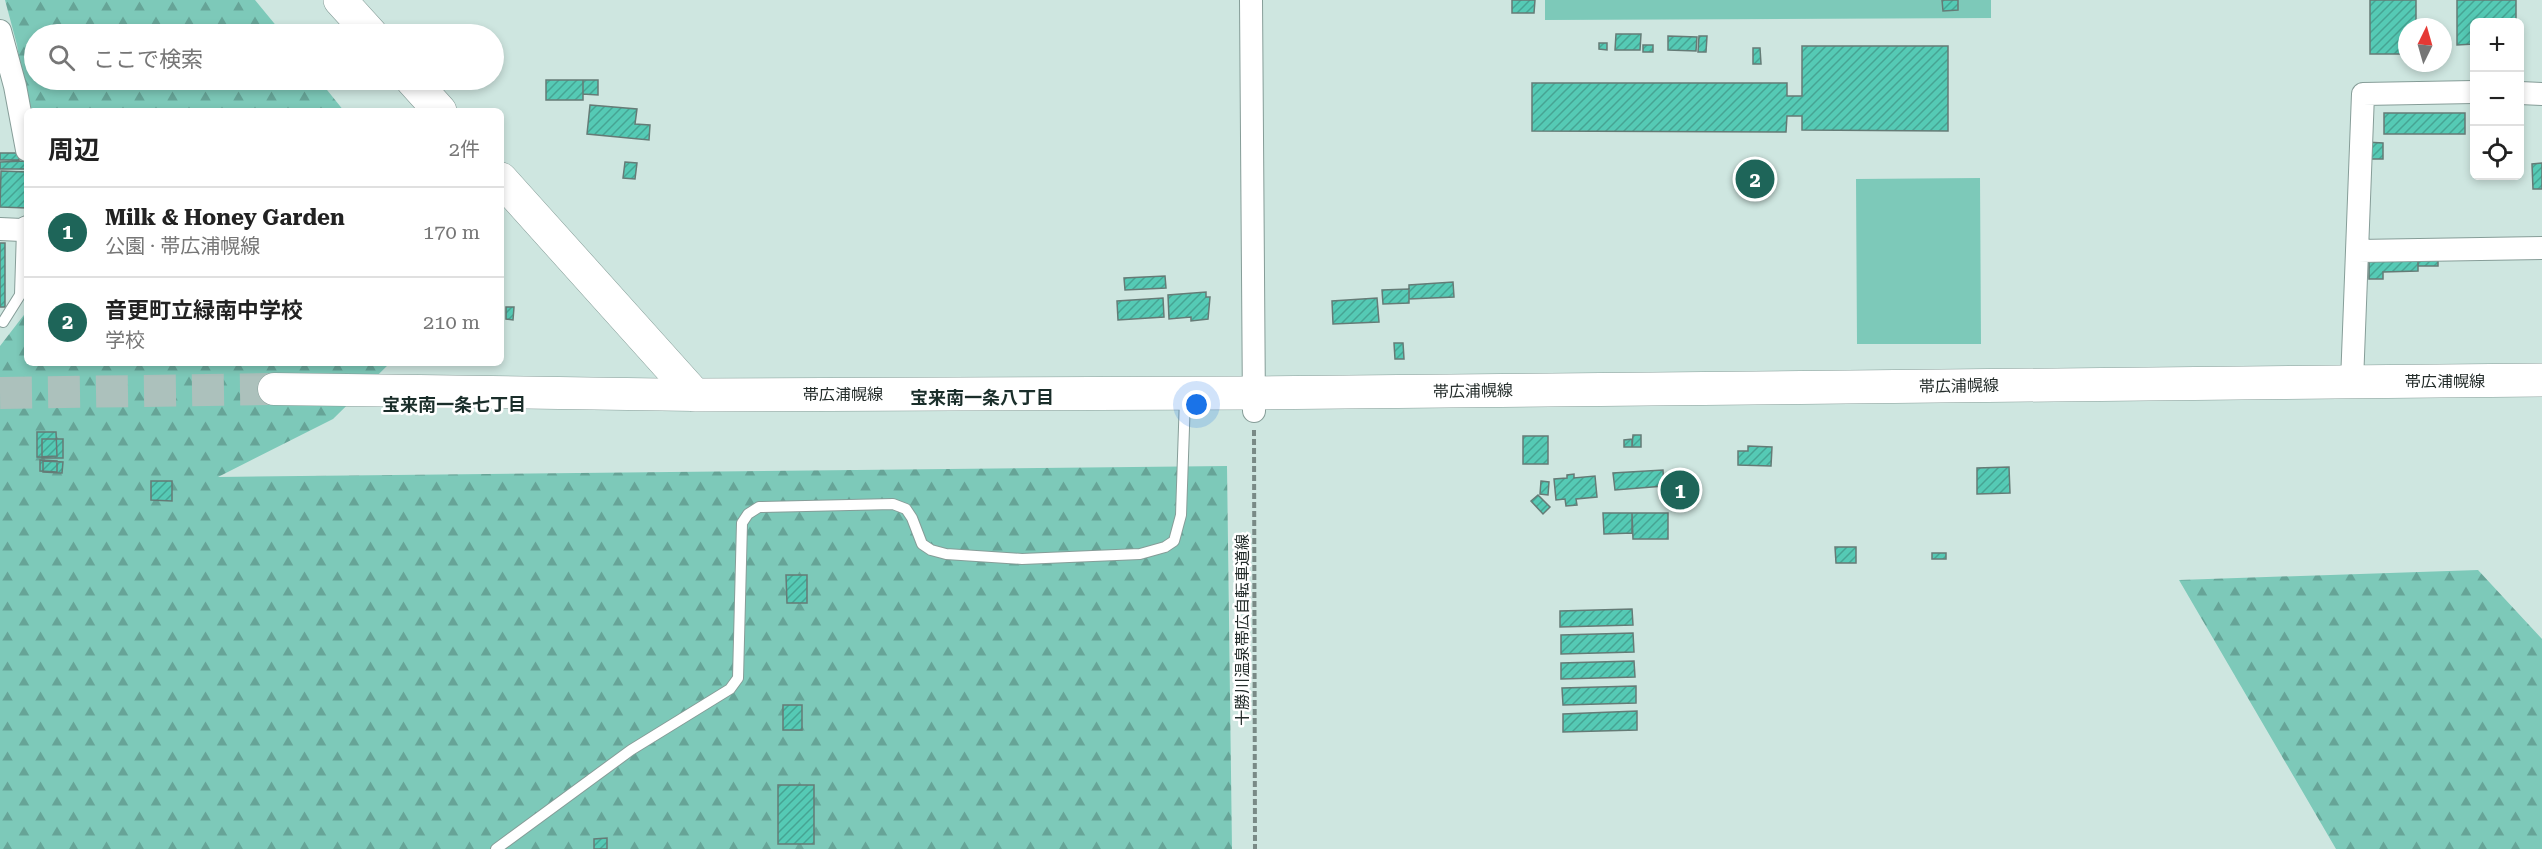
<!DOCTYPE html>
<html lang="ja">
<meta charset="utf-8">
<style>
:root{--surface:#fff;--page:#f6f6f6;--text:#222;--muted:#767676;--line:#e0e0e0;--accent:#1e6559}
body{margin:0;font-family:"Roboto Serif","Noto Sans JP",serif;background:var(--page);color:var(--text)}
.controls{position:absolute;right:18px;top:18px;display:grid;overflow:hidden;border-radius:9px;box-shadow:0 3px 9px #0003}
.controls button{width:54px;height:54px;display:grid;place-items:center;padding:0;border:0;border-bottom:2px solid var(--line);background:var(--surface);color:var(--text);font:30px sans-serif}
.compass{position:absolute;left:2398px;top:18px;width:54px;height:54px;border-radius:50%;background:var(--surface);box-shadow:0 3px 9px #0003;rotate:5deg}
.you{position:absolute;left:1197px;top:405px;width:21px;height:21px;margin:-15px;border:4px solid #fff;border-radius:50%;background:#1a73e8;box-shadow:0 0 0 9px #1a73e833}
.badge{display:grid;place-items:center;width:39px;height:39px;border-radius:50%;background:var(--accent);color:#fff;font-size:20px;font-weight:700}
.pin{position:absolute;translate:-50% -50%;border:3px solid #fff;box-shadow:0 2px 6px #0006}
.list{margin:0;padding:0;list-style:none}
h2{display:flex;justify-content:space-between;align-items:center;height:78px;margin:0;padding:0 24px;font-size:26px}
h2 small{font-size:20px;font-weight:400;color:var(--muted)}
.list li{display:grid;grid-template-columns:39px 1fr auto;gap:18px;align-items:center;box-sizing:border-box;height:90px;padding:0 24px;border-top:2px solid var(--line)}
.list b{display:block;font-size:22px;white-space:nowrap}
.list p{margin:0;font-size:20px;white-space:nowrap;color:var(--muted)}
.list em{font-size:20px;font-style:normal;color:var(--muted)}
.icon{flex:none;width:33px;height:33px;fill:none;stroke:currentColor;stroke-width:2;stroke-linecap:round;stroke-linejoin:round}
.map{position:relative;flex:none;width:2542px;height:849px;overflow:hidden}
.search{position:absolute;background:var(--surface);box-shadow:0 3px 9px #0003;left:24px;top:24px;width:480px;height:66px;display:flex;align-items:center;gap:15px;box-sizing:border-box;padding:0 21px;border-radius:33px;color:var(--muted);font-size:22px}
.panel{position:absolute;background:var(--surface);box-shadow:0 3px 9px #0003;left:24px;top:108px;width:480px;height:258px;border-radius:9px}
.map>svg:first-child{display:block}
</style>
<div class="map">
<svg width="2542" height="849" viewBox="0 0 2542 849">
<defs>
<pattern id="forest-firs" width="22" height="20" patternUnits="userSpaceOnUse" patternTransform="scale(1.5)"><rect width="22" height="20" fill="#7dc9b9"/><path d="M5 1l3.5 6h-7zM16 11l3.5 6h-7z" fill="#66a497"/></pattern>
<pattern id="building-hatch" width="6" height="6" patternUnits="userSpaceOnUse" patternTransform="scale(1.5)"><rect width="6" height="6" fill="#55cab5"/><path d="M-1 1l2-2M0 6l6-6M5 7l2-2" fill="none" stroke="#46a493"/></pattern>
</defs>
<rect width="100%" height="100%" fill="#cee6e0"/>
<!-- forest -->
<path fill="url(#forest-firs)" d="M5 0H255L283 34H34V80H319L344 111H27L17 45Z
M27 311V363H390L333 419 218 477 1227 466 1232 849H0V346Z
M2478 570 2542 639V849H2336L2179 580Z"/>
<!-- pitch -->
<path fill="#7dc9b9" d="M1545 0H1991V18L1545 20Z
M1980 178 1981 344H1857L1856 179Z"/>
<!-- building -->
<path fill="url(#building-hatch)" stroke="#657b76" stroke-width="1.5" d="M1512 0H1535L1534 13H1512Z
M1942 0H1958V10L1943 11Z
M2370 0H2416V27H2407V54H2370Z
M2457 0H2516V22H2474V44L2457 45Z
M197 25H209V34H197Z
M1616 34H1641L1640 50H1615Z
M1668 36 1697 37 1696 51 1668 50Z
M1699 36H1707L1706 52H1698Z
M1599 43H1607V50L1599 49Z
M1643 45H1653V52H1643Z
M1802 46H1948V131L1802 130V116H1787L1786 132 1532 131V83H1787V96H1802Z
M1753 48H1760L1761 64H1753Z
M546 80H583V100H546Z
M583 80H598V95L583 94Z
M590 105 637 109 635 124 650 125 649 140 587 134Z
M2384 113H2465V134H2384Z
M2472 115H2474V134H2472Z
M2365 142 2383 143V159H2365Z
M0 153H19V160H0Z
M25 161V169H0V162Z
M625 162 637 163 635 179 623 178Z
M2542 163V189H2533L2532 164Z
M1 171 27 172V208L0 207Z
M0 243H5V307H0Z
M2418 252H2438V266H2418Z
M2369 256H2418V271L2383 272V279H2369Z
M1165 276 1166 288 1125 290 1124 278Z
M1453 282 1454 297 1409 299V285Z
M1409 289V303L1383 304 1382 290Z
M1206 292V297H1210L1208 319 1191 321V317L1169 319 1168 295Z
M1163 298 1164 317 1118 320 1117 301Z
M1377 298 1379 322 1333 324 1332 301Z
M506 307H514L513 320 506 319Z
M1394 343H1403L1404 359H1395Z
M37 432H56L57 456 37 457Z
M1633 435H1641V447H1632Z
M1523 436H1548V464H1523Z
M42 439H63V458H42Z
M1632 439V447H1624V440Z
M1748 446 1772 447 1771 466 1738 465V451H1748Z
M40 460 57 461V472L40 471Z
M43 461 63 462 62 473 43 472Z
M2009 467 2010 493 1977 494V468Z
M1663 470 1664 486 1615 490 1613 473Z
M1574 474V478L1595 476 1597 497 1576 499 1577 505 1566 506 1565 499 1556 500 1554 479 1567 478V475Z
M151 481H172V501L151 500Z
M1541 481 1549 482 1548 495 1540 494Z
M1538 495 1550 507 1543 514 1531 501Z
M1603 513H1632V533L1604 534Z
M1632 513H1668V539H1633Z
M1835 547H1856V563H1836Z
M1932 553H1946V559H1932Z
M786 575H807V603H787Z
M1632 609 1633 625 1560 627V611Z
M1633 633 1634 652 1561 654V635Z
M1634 661 1635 677 1561 679V663Z
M1636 686V703L1563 705 1562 688Z
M783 705H802V730H783Z
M1637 711V730L1563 732V714Z
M778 785H814V844H778Z
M607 838V849H594V839Z"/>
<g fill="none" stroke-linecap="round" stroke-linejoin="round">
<!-- secondary-tunnel -->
<path stroke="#acc1bc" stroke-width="32" stroke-dasharray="32 16" stroke-linecap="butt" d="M0 393 274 389"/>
<!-- lane casing -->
<g stroke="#869d98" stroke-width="12">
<path id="lane" d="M3 322 20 295 22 230
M496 849 631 750 730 689 738 678 742 523 748 514 759 507 893 504 906 509 912 518 922 544 931 550 946 554 1022 559 1140 554 1165 547 1174 541 1181 515 1185 398"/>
</g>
<!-- street casing -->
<g stroke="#869d98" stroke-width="24">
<path id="street" d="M1251 0 1254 411
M0 31 15 86 27 150
M2520 93 2542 94
M0 229 22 230 27 227
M2358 251 2542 248
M2352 382 2363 94 2474 92"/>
</g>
<!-- secondary casing -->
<g stroke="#869d98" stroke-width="33">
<path id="secondary" d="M274 389 695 395"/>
</g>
<!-- primary casing -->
<g stroke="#869d98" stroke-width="34">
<path id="primary" d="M340 0 371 34
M412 80 440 111
M501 179 695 395 1253 393 2542 380"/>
</g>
<!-- path -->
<path stroke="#798a86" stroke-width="4" stroke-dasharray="6 3" stroke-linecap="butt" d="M1254 430 1255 849"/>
<!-- lane -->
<use href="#lane" stroke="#fff" stroke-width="10"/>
<!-- street -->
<use href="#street" stroke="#fff" stroke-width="22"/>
<!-- secondary -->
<use href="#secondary" stroke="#fff" stroke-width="32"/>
<!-- primary -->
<use href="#primary" stroke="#fff" stroke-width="33"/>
</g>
<g text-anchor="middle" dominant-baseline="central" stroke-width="5" stroke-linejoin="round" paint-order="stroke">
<!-- street labels -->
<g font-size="16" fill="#242d2b" stroke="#fff">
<text x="2445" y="381">帯広浦幌線</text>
<text transform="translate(1959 386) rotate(-1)">帯広浦幌線</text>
<text transform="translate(1473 391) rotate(-1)">帯広浦幌線</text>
<text x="843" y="394">帯広浦幌線</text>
<text transform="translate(1242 630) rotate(-90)">十勝川温泉帯広自転車道線</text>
</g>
<!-- neighbourhood labels -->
<g font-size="18" font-weight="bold" fill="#1a2e2a" stroke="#fff">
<text x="982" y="397">宝来南一条八丁目</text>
<text x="454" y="404">宝来南一条七丁目</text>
</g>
</g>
</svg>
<div class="controls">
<button>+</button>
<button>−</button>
<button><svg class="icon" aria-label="locate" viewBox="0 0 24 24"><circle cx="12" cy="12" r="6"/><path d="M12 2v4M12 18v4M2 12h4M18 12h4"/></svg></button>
</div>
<svg class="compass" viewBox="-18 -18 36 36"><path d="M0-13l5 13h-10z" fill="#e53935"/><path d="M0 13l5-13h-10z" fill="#767676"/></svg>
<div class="you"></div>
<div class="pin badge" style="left:1680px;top:490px">1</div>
<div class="pin badge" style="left:1755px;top:179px">2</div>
<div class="search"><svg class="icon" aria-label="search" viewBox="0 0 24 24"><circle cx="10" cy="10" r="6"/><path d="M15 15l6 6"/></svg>ここで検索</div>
<section class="panel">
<h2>周辺<small>2件</small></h2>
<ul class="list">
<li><span class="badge">1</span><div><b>Milk &amp; Honey Garden</b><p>公園 · 帯広浦幌線</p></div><em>170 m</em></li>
<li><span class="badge">2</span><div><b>音更町立緑南中学校</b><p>学校</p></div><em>210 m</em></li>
</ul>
</section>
</div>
